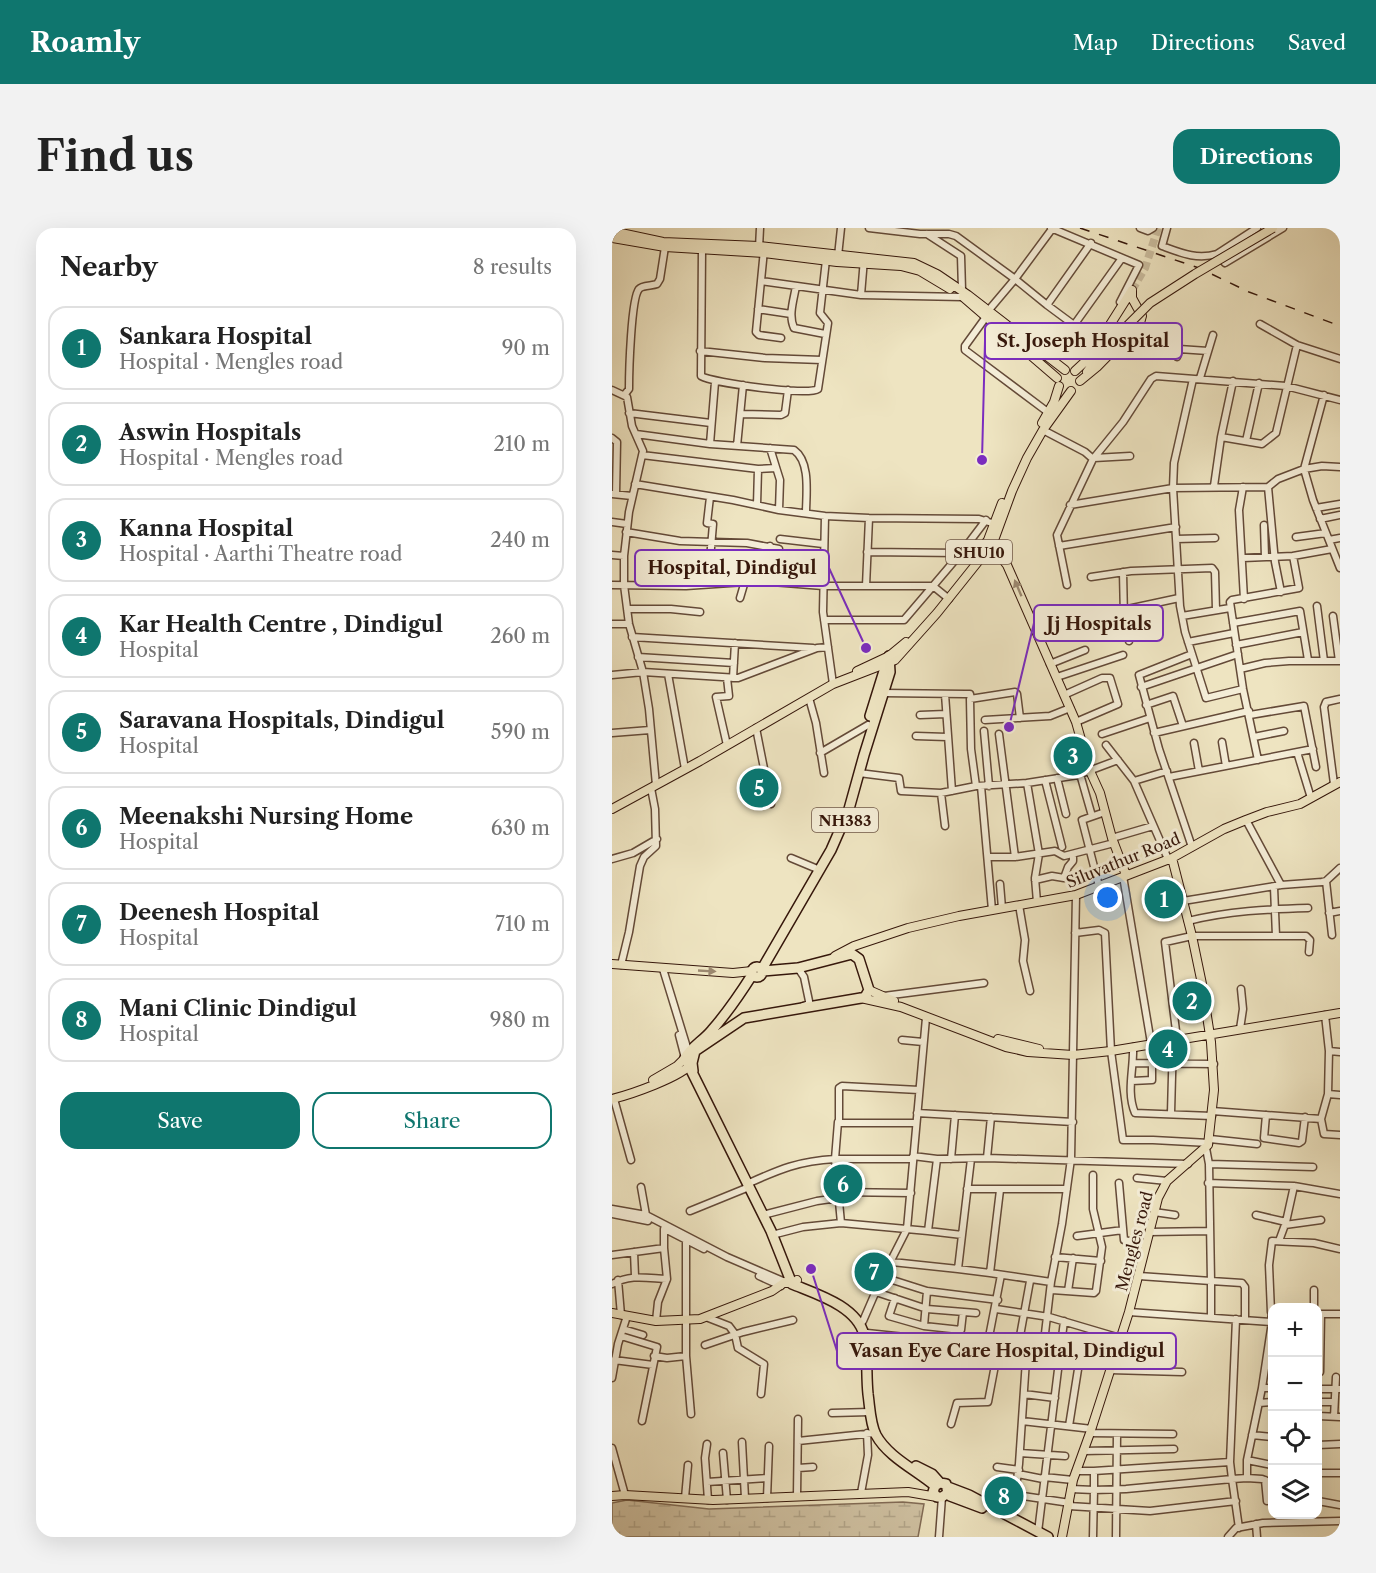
<!DOCTYPE html>
<meta charset="utf-8">
<style>
:root{--surface:#fff;--page:#f2f2f2;--text:#222;--muted:#767676;--line:#e0e0e0;--accent:#0f766e}
body{margin:0;font-family:"Libre Caslon Text",serif;background:var(--page);color:var(--text)}
.controls{position:absolute;right:18px;bottom:18px;display:grid;overflow:hidden;border-radius:12px;box-shadow:0 6px 24px #0002}
.controls button{width:54px;height:54px;display:grid;place-items:center;padding:0;border:0;border-bottom:2px solid var(--line);background:var(--surface);color:var(--text);font:30px sans-serif}
.you{position:absolute;left:496px;top:670px;width:21px;height:21px;margin:-15px;border:4px solid #fff;border-radius:50%;background:#1a73e8;box-shadow:0 0 0 9px #1a73e833}
.badge{display:grid;place-items:center;width:39px;height:39px;border-radius:50%;background:var(--accent);color:#fff;font-size:20px;font-weight:700}
.pin{position:absolute;translate:-50% -50%;border:3px solid #fff;box-shadow:0 2px 6px #0006}
.list{margin:0;padding:0;list-style:none}
h2{display:flex;justify-content:space-between;align-items:center;height:78px;margin:0;padding:0 24px;font-size:26px}
h2 small{font-size:20px;font-weight:400;color:var(--muted)}
.list li{display:grid;grid-template-columns:39px 1fr auto;gap:18px;align-items:center;box-sizing:border-box;height:84px;margin:0 12px 12px;padding:0 12px;border:2px solid var(--line);border-radius:18px}
.list b{display:block;font-size:22px;white-space:nowrap}
.list p{margin:0;font-size:20px;white-space:nowrap;color:var(--muted)}
.list em{font-size:20px;font-style:normal;color:var(--muted)}
.actions{display:flex;gap:12px;padding:18px 24px}
.actions a{flex:1;padding:14px 0;border:2px solid var(--accent);border-radius:18px;text-align:center;font-size:21px;color:var(--accent)}
.actions .main{background:var(--accent);color:#fff}
.icon{flex:none;width:33px;height:33px;fill:none;stroke:currentColor;stroke-width:2;stroke-linecap:round;stroke-linejoin:round}
.map{position:relative;flex:none;width:728px;height:1309px;overflow:hidden;border-radius:18px}
header{display:flex;align-items:center;gap:36px;box-sizing:border-box;height:84px;padding:0 30px;background:var(--accent);color:#fff}
header strong{font-size:28px}
nav{display:flex;gap:33px;margin-inline-start:auto;font-size:21px}
.intro{display:flex;align-items:center;justify-content:space-between;box-sizing:border-box;height:144px;padding:0 36px}
h1{margin:0;font-size:42px}
.button{padding:15px 27px;border-radius:18px;background:var(--accent);color:#fff;font-size:21px;font-weight:700}
main{display:flex;gap:36px;padding:0 36px}
aside{flex:1;background:var(--surface);border-radius:18px;box-shadow:0 6px 24px #0002}
.map>svg:first-child{display:block}
</style>
<header>
<strong>Roamly</strong>
<nav><a>Map</a><a>Directions</a><a>Saved</a></nav>
</header>
<div class="intro"><h1>Find us</h1><a class="button">Directions</a></div>
<main>
<aside>
<h2>Nearby<small>8 results</small></h2>
<ul class="list">
<li><span class="badge">1</span><div><b>Sankara Hospital</b><p>Hospital · Mengles road</p></div><em>90 m</em></li>
<li><span class="badge">2</span><div><b>Aswin Hospitals</b><p>Hospital · Mengles road</p></div><em>210 m</em></li>
<li><span class="badge">3</span><div><b>Kanna Hospital</b><p>Hospital · Aarthi Theatre road</p></div><em>240 m</em></li>
<li><span class="badge">4</span><div><b>Kar Health Centre , Dindigul</b><p>Hospital</p></div><em>260 m</em></li>
<li><span class="badge">5</span><div><b>Saravana Hospitals, Dindigul</b><p>Hospital</p></div><em>590 m</em></li>
<li><span class="badge">6</span><div><b>Meenakshi Nursing Home</b><p>Hospital</p></div><em>630 m</em></li>
<li><span class="badge">7</span><div><b>Deenesh Hospital</b><p>Hospital</p></div><em>710 m</em></li>
<li><span class="badge">8</span><div><b>Mani Clinic Dindigul</b><p>Hospital</p></div><em>980 m</em></li>
</ul>
<div class="actions"><a class="main">Save</a><a>Share</a></div>
</aside>
<div class="map">
<svg width="728" height="1309" viewBox="0 0 728 1309">
<defs>
<pattern id="wetland-marsh" width="20" height="14" patternUnits="userSpaceOnUse" patternTransform="scale(1.5)"><rect width="20" height="14" fill="#cfc1a2"/><path d="M1 5h8M5 5V1M11 12h8M15 12V8" fill="none" stroke="#b2a58a"/></pattern>
</defs>
<rect width="100%" height="100%" fill="#eee4c1"/>
<filter id="stains"><feTurbulence type="fractalNoise" baseFrequency=".00333" numOctaves="4"/><feColorMatrix values="0 0 0 0 .2 0 0 0 0 .09 0 0 0 0 .02 0 0 0 .5 -.17"/></filter>
<radialGradient id="worn" r=".72"><stop offset=".6" stop-color="#630" stop-opacity="0"/><stop offset="1" stop-color="#630" stop-opacity=".3"/></radialGradient>
<!-- wetland -->
<path fill="url(#wetland-marsh)" stroke="#826c56" stroke-width="1.5" d="M15 1272 97 1281 291 1274 312 1276 306 1309H0V1275Z"/>
<g fill="none" stroke-linecap="round" stroke-linejoin="round">
<!-- major-tunnel -->
<path stroke="#c9bb9d" stroke-width="8" stroke-dasharray="8 4" stroke-linecap="butt" d="M520 62 533 40 546 0"/>
<!-- minor casing -->
<g stroke="#644a38" stroke-width="9">
<path id="minor" d="M257 0 308 6H337L344 8 403 51 376 83
M439 0 527 37 508 74
M528 0 536 3 541 0
M555 0 550 18C569 25 585 32 605 26
M645 0 605 26 613 35 671 0
M727 0 728 1
M440 1 403 51 435 77 479 15
M315 6 349 28 350 62
M147 20 148 0
M90 22 89 148C101 155 196 168 206 161L216 95 208 85 214 32
M152 22 144 104 147 107 169 110
M226 28 229 0
M149 53 249 67 351 69
M184 58C182 71 176 87 182 100L213 106
M249 67 252 31
M435 77 462 97 510 30
M146 81 179 86
M374 89 353 118V122L437 185
M648 96 685 117 728 131
M462 97 482 115
M88 123 153 130 210 132
M565 129 567 121 596 123
M588 150 601 107
M581 151 562 235 561 260 568 378 573 404 594 470 631 461
M0 162 15 169 20 198 31 223 17 284 12 328V357L17 396 31 444 37 481 44 557
M13 166 17 161C17 145 19 70 27 61 30 57 40 58 45 56L48 51 53 19
M17 185 99 195
M129 186 169 187 173 185 176 162
M431 202 473 224 481 231 445 307 455 357
M24 206 98 216 182 222C199 234 194 267 194 285
M609 209 650 216 664 205 685 117
M0 210 5 214 4 266
M634 213 647 155
M98 216 103 154
M125 218 131 157
M158 220 168 252 167 282
M30 227 146 241 164 240
M482 230 518 228
M481 231 511 194 539 151 544 148 674 158 728 172
M728 239 710 238 692 241 701 272 728 340
M23 256 121 272 167 282 213 288 257 290 367 291 383 296
M602 258 609 209 621 153
M631 259 627 282 632 371
M0 266 20 268
M145 277 146 241
M458 277 561 260 656 259
M704 280 728 276
M213 288 211 384 221 456
M708 291 728 287
M0 294 15 296
M652 297 653 329
M14 304 68 313 135 315 167 321
M684 309 714 305
M168 311 211 316
M564 311 603 310
M717 312 728 310
M447 318 564 299
M255 324 349 325 374 292
M0 327 12 328
M631 330 681 328 720 321
M511 344 512 390 517 413
M479 349 519 343 600 340 603 344 604 382
M148 353 158 318
M96 355 101 296 95 295 98 269
M0 357 74 358 148 353 211 358H321L349 325 362 332
M254 358 257 290
M669 364 663 334 656 259 666 251 692 241 712 167
M128 370 133 353
M705 378 712 433
M15 381H59L88 384
M511 382 567 370
M570 388 618 380
M721 388 727 433
M212 392H292L321 358 337 371
M621 395 688 383 696 432
M0 396H17
M427 408 512 390
M20 409 201 420
M576 414 622 405
M624 417 691 404
M26 429 122 435
M438 436 473 422
M628 441 653 435 677 433H728
M56 446 73 541
M0 447 31 444 126 450 205 420 216 419
M445 449 511 427
M121 450 123 415
M529 459 626 426
M271 465 353 466H358L359 471
M333 466 340 563
M452 467 490 450H498L506 476 464 494
M197 470 204 495 212 545
M534 477 561 468 571 498
M308 487 334 486
M638 487 692 478 704 539
M373 492 438 488 458 480
M144 500 159 576
M372 503 377 558
M0 505 38 502
M542 505 637 483
M387 506 403 629
M490 506 538 490
M304 508 335 509
M642 509 672 503
M610 514 614 538
M582 515 587 543
M115 517 104 469 117 468 115 450
M494 517 522 553 556 631
M685 524 699 570
M208 525 256 497
M646 532 631 461 618 374 620 372 687 360 681 328
M247 545 287 550 289 563 329 565 364 558 415 555 466 547 506 532
M468 546 480 588
M557 549 701 521
M445 550 454 586
M433 552 450 619
M522 553 555 543
M415 555 427 626 423 650 425 674
M722 556 712 479 714 474 728 471
M364 558 359 521 358 471 403 464 405 466 408 490
M369 558 380 682
M329 565 333 598
M634 592 669 657
M500 610 541 598
M580 619 547 521 527 447 580 426
M376 629H403L443 623 452 628 502 615
M179 630 203 640
M0 631 21 625 45 611
M511 648 539 815
M423 652 440 648 452 650 456 639 461 633V626
M714 653 720 707
M388 656 390 680
M487 658 470 592 493 584
M662 659 664 708
M571 673 669 657 710 654 714 653 728 640
M407 677 413 712 411 733 418 763
M717 685 728 683
M576 693C616 683 656 681 696 680
M463 705 487 702 493 705 499 823 511 912H541L597 915
M9 737 17 704 28 638 32 629 44 618 43 581 39 560
M186 740 192 749 197 773V776L191 778
M51 741 77 826
M272 768 372 755
M713 787 717 823
M628 801 631 781 629 761
M67 807 73 830
M565 811 553 714 580 708H694L698 712 697 724
M290 812 311 814
M521 819C522 841 514 864 523 885L600 888
M728 824 717 823 716 866 728 867
M521 835 602 836
M520 853 540 852V836
M2 871 19 932
M600 883 709 891 716 866
M305 885 461 894
M559 885 561 811
M654 887 652 910 687 915 690 913 693 889
M709 891 712 906 728 907
M304 895H227V860L230 858 307 862
M598 911 645 916
M301 928 325 931 375 930 576 936
M375 930 379 889
M339 931 343 887
M597 936 701 939
M525 950 555 953
M507 955 512 1012 534 1017
M596 955 682 958 728 966
M135 956C168 941 187 933 223 931L226 894
M29 959 34 987
M355 961H455
M388 962 378 1045 439 1054
M225 964 299 965
M0 981 34 987 115 1029 173 1054
M78 983 137 959
M542 984 563 987
M0 986 36 993
M151 987 205 973 226 970
M644 987 674 994
M229 995 223 931H301
M673 997 709 992
M53 1001 92 1021
M316 1003 350 1007 359 931
M537 1004 598 1003
M160 1007 191 999 229 995 316 1003 325 931
M350 1007 346 1041 378 1045
M465 1008 511 1002
M74 1013V1128L79 1186
M667 1013 674 994 682 958
M22 1024 23 1048
M0 1027 52 1020V1001
M443 1029 489 1033
M280 1034 346 1041
M147 1048 169 1058
M527 1048 599 1053 597 936 594 920
M271 1049 315 1063 386 1072
M6 1052 9 1087
M0 1056C19 1046 34 1050 55 1051
M440 1062 482 1065 484 1063 490 1019 481 981V947
M456 1063 461 1030
M264 1064 315 1081 364 1085
M283 1070 277 1088 312 1098 349 1102 351 1084
M702 1080V1062
M384 1081 437 1089 508 1110
M517 1084 659 1094 660 1084
M659 1084 657 1037 660 1013 702 1015 728 1021
M706 1086H728
M94 1089 117 1098 123 1106 126 1120 152 1136 149 1166
M599 1089V1053L630 1055 633 1059V1091
M624 1091 618 1234 620 1251 635 1250V1232L650 1160
M44 1093 46 1074 55 1051 52 1020
M251 1093 267 1056 295 1001 314 790
M660 1094 650 1160H660
M312 1098 315 1063
M11 1101 31 1107
M255 1105 331 1113 341 1107 406 1119
M9 1108 45 1119 30 1193
M376 1114 389 1047
M258 1116 316 1122 376 1132 430 1131 500 1136
M93 1117 131 1104 181 1092
M42 1128 55 1130 74 1128
M430 1131 439 1054 450 996 459 931 464 667
M2 1132 41 1137
M406 1133V1119L418 1053
M498 1142 570 1144
M706 1144H708L709 1086
M0 1150 6 1116 15 1088
M706 1161H728
M412 1166 443 1170
M706 1174H722
M647 1175 660 1174
M220 1185 258 1184
M706 1188 728 1189
M722 1189 724 1149
M410 1193 480 1201
M339 1196 345 1175 376 1174 384 1132
M457 1198 467 1135
M478 1205 561 1206
M640 1207 660 1209
M186 1213 263 1205
M130 1214 133 1270
M95 1216 93 1230 96 1272
M706 1217 728 1216
M0 1220 13 1267
M472 1223 562 1221
M111 1225 115 1272
M408 1225 453 1228
M635 1232 660 1237
M618 1234 482 1243V1262L514 1261 620 1251 627 1300
M385 1239 407 1242
M186 1240 201 1239
M464 1243H482
M706 1245H728
M406 1246 431 1251
M432 1249 461 1252
M635 1250 650 1251 660 1255
M653 1252 655 1273
M95 1254 155 1250
M459 1261 482 1262 481 1309
M249 1265 256 1227 255 1205
M404 1267 458 1275
M185 1268 186 1191
M73 1270 76 1237
M155 1270 157 1218
M706 1273 728 1277
M457 1278 538 1283 624 1273
M400 1290 407 1236 414 1132
M644 1296 645 1309
M426 1304 452 1093
M327 1309 330 1269
M504 1309 505 1206
M616 1309 624 1300 651 1295 728 1293"/>
</g>
<!-- major casing -->
<g stroke="#36170b" stroke-width="10">
<path id="major" d="M0 3 51 14 147 18 302 35 325 46 356 67 453 142
M0 10 53 19 152 25 225 34 289 38 308 43 338 61
M351 69 445 150
M463 143 477 130 520 62
M475 144 492 121
M468 153 485 139 528 95 530 88 520 70V62
M430 195 442 174 447 158
M378 314 395 337 464 494 478 543 488 565 500 610 514 647
M362 331 376 312 390 275
M245 443 277 428 294 414
M0 581 88 533 221 456 283 432 325 385 381 315 400 263 415 230 431 202 459 163
M223 728 242 718 296 700 347 688 464 667 560 630 612 601 634 592 655 584 688 576 728 554
M0 736 121 745 140 743
M257 762 282 773
M249 770 289 779 394 819 416 824 461 827 499 823 728 785
M386 811 427 821
M41 852 65 838 73 830
M0 871C17 867 70 849 80 835
M0 1085 44 1093 88 1091 160 1063 173 1054 180 1056 185 1052
M0 1268 13 1267 101 1272 296 1264 325 1269
M450 1309 461 1252 478 1205 517 1084 546 970 555 953 596 917 602 862 599 814 590 756 580 708 560 630"/>
</g>
<!-- highway casing -->
<g stroke="#36170b" stroke-width="12">
<path id="highway" d="M258 488 276 430
M140 744a5 5 0 1 1 10 0a5 5 0 1 1-10 0Z
M150 741 219 622 237 581 252 527 278 444 277 428
M140 747C128 766 115 785 100 802 91 813 80 818 73 830L159 1003 180 1056C204 1066 245 1078 252 1107 256 1126 254 1147 256 1166 258 1180 258 1195 264 1207 276 1229 304 1242 323 1258
M81 843 80 835 83 823 132 790 249 770 253 769 257 762 247 731 240 726 186 740 151 743
M304 1238 320 1246 328 1255 334 1256 336 1265 330 1269H325L321 1264 323 1258 328 1255
M336 1259 357 1267 436 1309
M338 1268 370 1280"/>
</g>
<!-- minor -->
<use href="#minor" stroke="#f4edd7" stroke-width="6"/>
<!-- major -->
<use href="#major" stroke="#eee4c1" stroke-width="8"/>
<!-- highway -->
<use href="#highway" stroke="#eee4c1" stroke-width="9"/>
<!-- rail -->
<path stroke="#36170b" stroke-width="1.5" stroke-dasharray="10 10" stroke-linecap="butt" d="M468 0 587 40 637 64 728 98"/>
<!-- major-bridge casing -->
<g stroke="#36170b" stroke-width="10" stroke-linecap="butt">
<path id="major-bridge" d="M492 121 538 75 583 46 661 0"/>
</g>
<!-- major-bridge -->
<use href="#major-bridge" stroke="#eee4c1" stroke-width="8"/>
</g>
<!-- one-way arrows -->
<defs><path id="oneway-solid" d="M-6-.8H1V-3.2L6.5 0L1 3.2V.8H-6Z" transform="scale(1.5)"/></defs>
<g fill="#9b886f">
<use href="#oneway-solid" transform="translate(406 360) rotate(-113)"/>
<use href="#oneway-solid" transform="translate(95 743) rotate(3)"/>
</g>
<g text-anchor="middle" dominant-baseline="central" stroke-width="6" stroke-linejoin="round" paint-order="stroke">
<!-- shield labels -->
<g fill="#f4edd7" stroke="#6f5748" stroke-width="1.5">
<rect x="334" y="312" width="66" height="24" rx="4.5"/>
<rect x="200" y="580" width="66" height="24" rx="4.5"/>
</g>
<g font-size="15" font-weight="bold" fill="#36170b">
<text x="367" y="324">SHU10</text>
<text x="233" y="592">NH383</text>
</g>
<!-- street labels -->
<g font-size="16" fill="#36170b" stroke="#f4edd7">
<text transform="translate(511 632) rotate(-22)">Siluvathur Road</text>
<text transform="translate(522 1013) rotate(-75)">Mengles road</text>
</g>
</g>
<!-- callouts -->
<path fill="none" stroke="#7b2cbf" stroke-width="2" d="M370 232L373 113M254 420L217 340M397 499L422 395M199 1041L225 1123"/>
<g fill="#7b2cbf" stroke="#f4edd7" stroke-width="2">
<circle cx="370" cy="232" r="6"/>
<circle cx="254" cy="420" r="6"/>
<circle cx="397" cy="499" r="6"/>
<circle cx="199" cy="1041" r="6"/>
</g>
<g fill="#f4edd7" stroke="#7b2cbf" stroke-width="2">
<rect x="373" y="95" width="197" height="36" rx="6"/>
<rect x="23" y="322" width="194" height="36" rx="6"/>
<rect x="422" y="377" width="129" height="36" rx="6"/>
<rect x="225" y="1105" width="339" height="36" rx="6"/>
</g>
<g font-size="18" text-anchor="middle" font-weight="bold" fill="#36170b">
<text x="471" y="119">St. Joseph Hospital</text>
<text x="120" y="346">Hospital, Dindigul</text>
<text x="487" y="402">Jj Hospitals</text>
<text x="395" y="1129">Vasan Eye Care Hospital, Dindigul</text>
</g>
<rect width="100%" height="100%" filter="url(#stains)"/>
<rect width="100%" height="100%" fill="url(#worn)"/>
</svg>
<div class="controls">
<button>+</button>
<button>−</button>
<button><svg class="icon" aria-label="locate" viewBox="0 0 24 24"><circle cx="12" cy="12" r="6"/><path d="M12 2v4M12 18v4M2 12h4M18 12h4"/></svg></button>
<button><svg class="icon" aria-label="layers" viewBox="0 0 24 24"><path d="M12 4l9 5-9 5-9-5zM3 14l9 5 9-5"/></svg></button>
</div>
<div class="you"></div>
<div class="pin badge" style="left:552px;top:671px">1</div>
<div class="pin badge" style="left:580px;top:773px">2</div>
<div class="pin badge" style="left:461px;top:528px">3</div>
<div class="pin badge" style="left:556px;top:821px">4</div>
<div class="pin badge" style="left:147px;top:560px">5</div>
<div class="pin badge" style="left:231px;top:956px">6</div>
<div class="pin badge" style="left:262px;top:1044px">7</div>
<div class="pin badge" style="left:392px;top:1268px">8</div>
</div>
</main>
